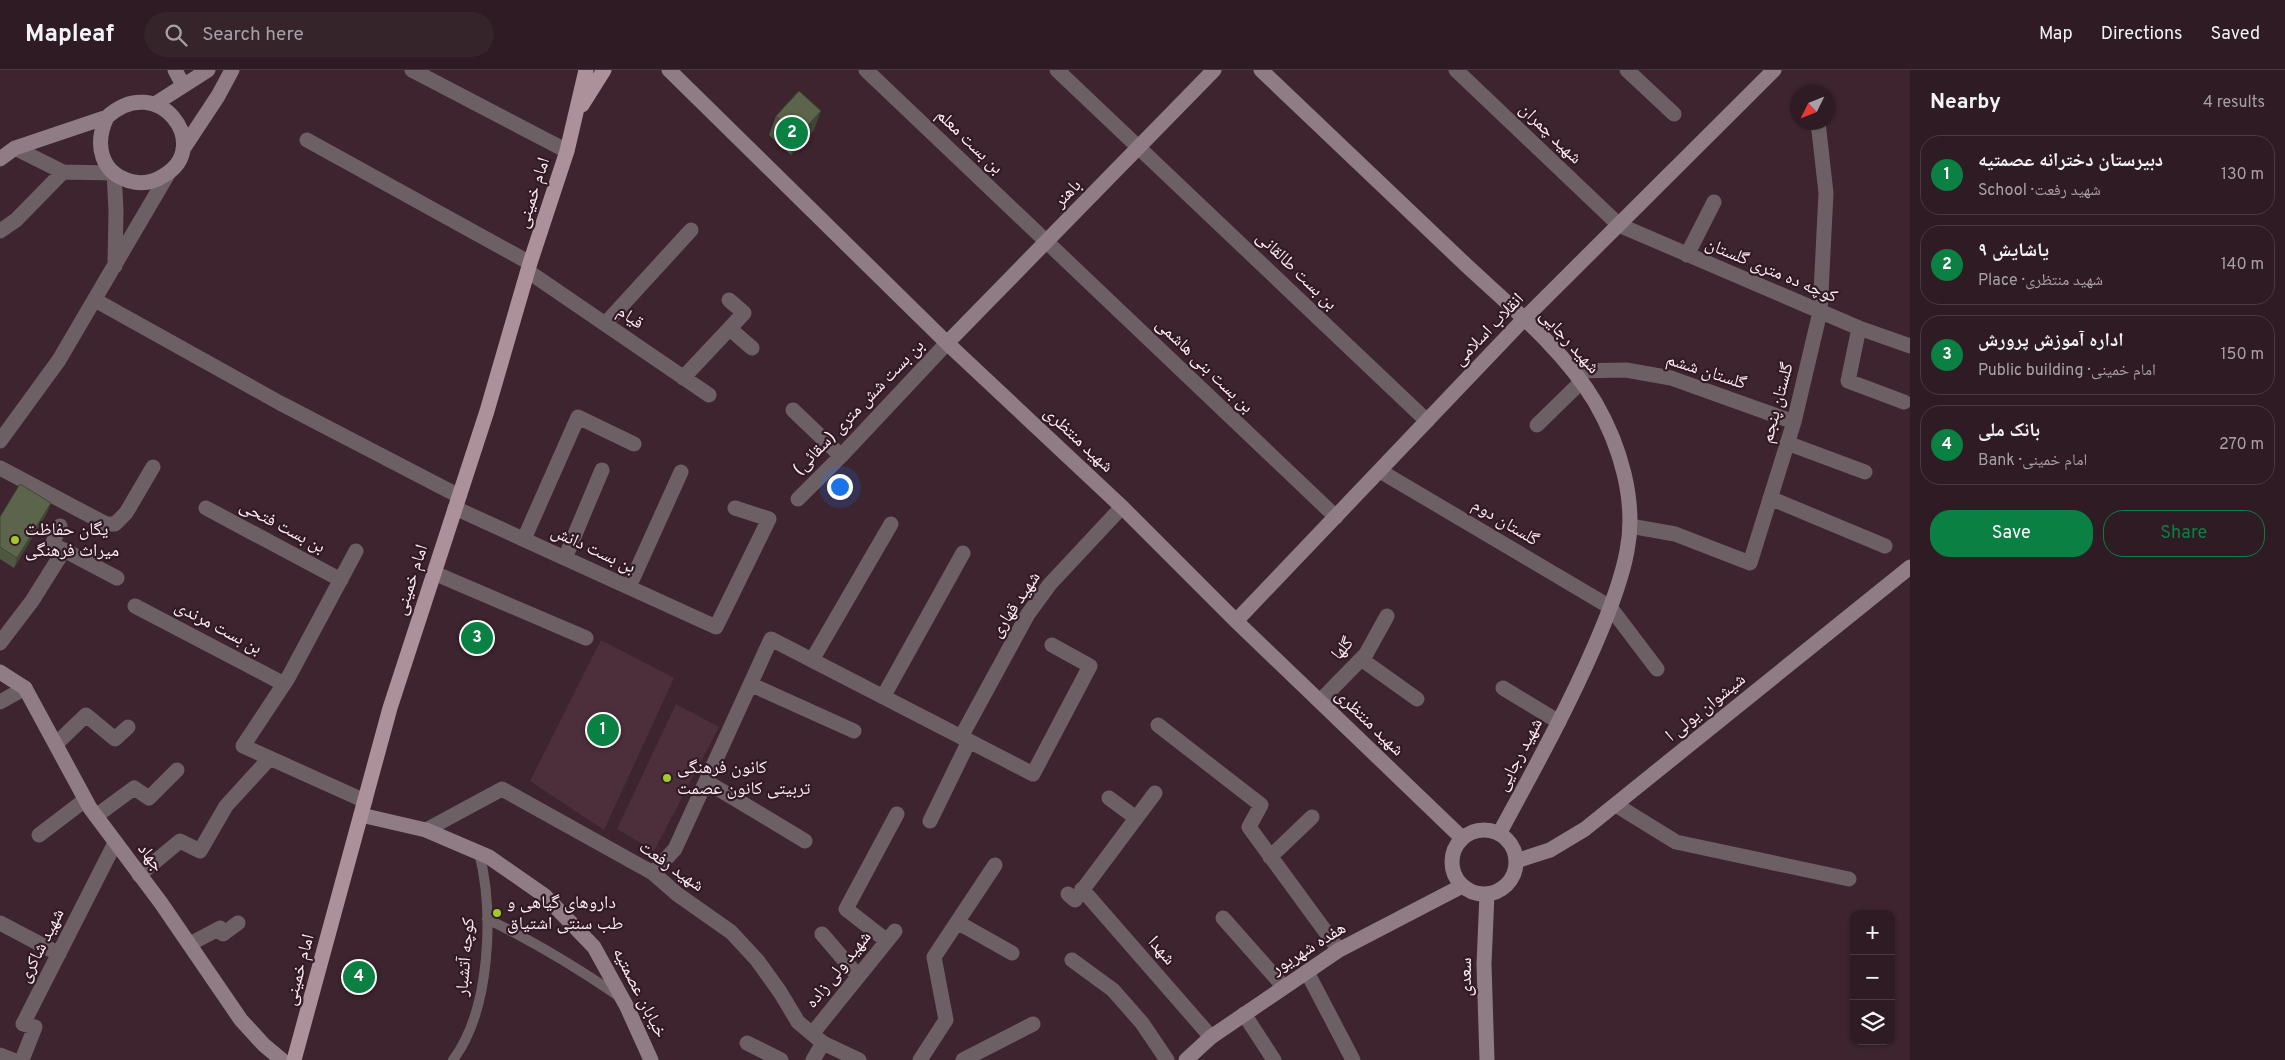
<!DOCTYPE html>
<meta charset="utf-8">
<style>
:root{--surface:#2e1b23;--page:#36242b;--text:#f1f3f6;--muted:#a7a1a6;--line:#493941;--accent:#0b8043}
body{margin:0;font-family:Overpass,"Noto Naskh Arabic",sans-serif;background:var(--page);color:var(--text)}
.controls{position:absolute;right:15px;bottom:15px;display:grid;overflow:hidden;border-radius:10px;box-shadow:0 1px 4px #0004}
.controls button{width:45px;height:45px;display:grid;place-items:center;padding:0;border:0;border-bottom:1px solid var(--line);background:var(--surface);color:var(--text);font:25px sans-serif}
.compass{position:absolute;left:1790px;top:15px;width:45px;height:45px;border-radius:50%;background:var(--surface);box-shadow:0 1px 4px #0004;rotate:227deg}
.you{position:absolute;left:839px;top:416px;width:18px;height:18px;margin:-12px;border:4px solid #fff;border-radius:50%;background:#1a73e8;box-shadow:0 0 0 8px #1a73e833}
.badge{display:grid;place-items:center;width:32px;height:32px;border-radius:50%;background:var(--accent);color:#fff;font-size:16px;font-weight:700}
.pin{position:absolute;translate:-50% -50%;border:2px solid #fff;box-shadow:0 1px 5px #0006}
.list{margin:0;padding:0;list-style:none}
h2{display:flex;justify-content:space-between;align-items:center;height:65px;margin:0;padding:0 20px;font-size:21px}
h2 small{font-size:16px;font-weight:400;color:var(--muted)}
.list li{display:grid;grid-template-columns:32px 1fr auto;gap:15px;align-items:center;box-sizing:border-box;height:80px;margin:0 10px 10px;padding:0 10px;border:1px solid var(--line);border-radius:20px}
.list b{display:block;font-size:19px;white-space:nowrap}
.list p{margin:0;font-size:16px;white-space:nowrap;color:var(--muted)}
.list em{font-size:16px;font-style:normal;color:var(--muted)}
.actions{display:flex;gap:10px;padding:15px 20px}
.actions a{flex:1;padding:11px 0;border:1px solid var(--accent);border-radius:20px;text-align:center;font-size:18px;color:var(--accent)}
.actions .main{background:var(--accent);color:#fff}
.icon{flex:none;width:28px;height:28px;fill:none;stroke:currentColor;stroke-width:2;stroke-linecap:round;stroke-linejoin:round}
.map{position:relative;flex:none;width:1910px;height:990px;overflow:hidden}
header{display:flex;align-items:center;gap:30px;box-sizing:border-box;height:70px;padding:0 25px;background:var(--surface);border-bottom:1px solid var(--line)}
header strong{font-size:24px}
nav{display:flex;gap:28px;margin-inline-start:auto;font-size:18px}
.search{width:350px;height:45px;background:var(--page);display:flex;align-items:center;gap:12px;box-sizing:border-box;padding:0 18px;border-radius:28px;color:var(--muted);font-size:19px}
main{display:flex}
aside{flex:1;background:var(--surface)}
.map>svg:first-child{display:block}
</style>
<header>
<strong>Mapleaf</strong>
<div class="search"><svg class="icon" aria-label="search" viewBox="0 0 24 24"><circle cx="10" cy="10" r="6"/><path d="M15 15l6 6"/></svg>Search here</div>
<nav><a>Map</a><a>Directions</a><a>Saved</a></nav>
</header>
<main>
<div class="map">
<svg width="1910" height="990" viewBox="0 0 1910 990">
<rect width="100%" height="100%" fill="#3d242f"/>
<!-- built -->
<path fill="#4d2f3c" d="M601 570 674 608 604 760 530 711Z
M676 634 719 657 654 781 617 759Z"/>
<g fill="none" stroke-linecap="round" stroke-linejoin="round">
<!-- lane -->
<path stroke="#6d6065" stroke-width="10" d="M487 849C535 872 576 897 620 927
M453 990C491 939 494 842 479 782"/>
<!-- street -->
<path stroke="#6d6065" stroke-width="15" d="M412 0 567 81
M866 0 1336 447
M1057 0 1427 351
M1456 0 1619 155 1859 258 1910 276
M1627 0 1674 44
M307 70 530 193
M15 78 63 102 114 103 116 140 115 196
M0 161 16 150 63 102
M1687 185 1714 132
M529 202 709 325
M95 230 280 333 459 426
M605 254 691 160
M1859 258 1848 311 1904 332
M730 259 752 278
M1574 301 1626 300 1671 308 1794 352
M683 308 744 243 729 230
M793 340 841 386
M1537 355 1581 312
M0 371 59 290 168 104
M1787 373 1865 402
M0 398 106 454H115L126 443 153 397
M1380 401 1610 537 1657 599
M1770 428 1885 476
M798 429 841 386 947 273
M206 438 341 510
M455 438 716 557 769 449 735 438
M60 456 52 475 64 480
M1630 456 1675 464 1750 493 1794 352 1820 242 1826 123 1818 52
M524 469 578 347 634 374
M356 481 288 608 243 676 365 731
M565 488 602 400
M434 503 586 568
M629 517 681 402
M135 536 284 614
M0 573 32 531 64 480 117 508
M1361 589 1417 629
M812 590 891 454
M752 615 854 661
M1503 618 1559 652
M883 627 963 483
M1320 631 1366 584 1387 546
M0 632 25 618
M1158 655 1261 735 1249 757 1339 880
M961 667 1028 544 1050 514 1122 437
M56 674 86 645 115 669 128 657
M707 712 805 771
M1109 728 1136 748
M1616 735 1676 772 1849 809
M96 746 134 718 149 728 177 700
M930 751 969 671
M426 760 502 719 653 803 677 824 731 862 757 890 780 922 798 952 823 973 859 990
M39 765 85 730
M1270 787 1312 747
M653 803 675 779 771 569 1033 704 1090 596 1052 575
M139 805 180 771 200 781 226 736 269 689
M1082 819 1211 967
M1068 824 1075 830 1155 723
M1223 848 1284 917
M957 852 1012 883
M0 853 59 884
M822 864 858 906
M887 871 846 839 897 744
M190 874 220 858 223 864 238 853
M1072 890 1113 920 1142 953 1167 990
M1307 902 1353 990
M1244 944 1274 990
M812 964 895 861
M747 973 781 990
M0 985 13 990
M22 990 35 957 23 954 115 773
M813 990 823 973
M920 990 946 950 934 887 995 795
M963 990 1033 954"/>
<!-- secondary -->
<path stroke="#907c84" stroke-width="15" d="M175 0 183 15
M669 0 947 273 1122 437 1236 551 1462 768
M1261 0C1330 65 1398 130 1466 195 1510 236 1564 280 1595 332 1620 375 1637 431 1627 481 1621 513 1608 545 1595 575 1567 640 1533 701 1499 764
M158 32 208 0
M183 79 218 26 232 0
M0 89 15 78 107 47C158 0 215 77 163 106 154 112 145 114 134 112 100 105 94 74 107 47
M947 273 1214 0
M1236 551 1524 249 1774 0
M0 602 25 618 90 738 161 833 241 950 264 975 282 990
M361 745 426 760 489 787 545 826 594 877 627 937 651 990
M1452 792a32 32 0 1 1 64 0a32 32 0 1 1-64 0Z
M1516 791 1550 780 1585 759 1910 497
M1186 990 1211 967 1339 880 1462 816
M1487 990 1484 894 1487 824"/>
<!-- primary -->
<path stroke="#ac919b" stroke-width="15" d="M582 35 604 0
M294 990 390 638 487 341 530 193 567 81 586 0"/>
</g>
<!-- wall -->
<path fill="#4f5740" d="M776 46 814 60 791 85 769 65Z
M47 443 14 498 0 489V447Z"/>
<!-- shaded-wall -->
<path fill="#404734" d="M821 41 814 60 791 85 798 66Z
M51 433 47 443 14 498 17 488Z"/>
<!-- building -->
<path fill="#5c654b" stroke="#404734" d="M799 21 821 41 798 66 776 46Z
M20 414 51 433 17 488 0 477V447Z"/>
<!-- markers -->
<g fill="#a1c92a" stroke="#321a25" stroke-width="2">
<circle cx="15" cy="470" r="5"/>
<circle cx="667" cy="708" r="5"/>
<circle cx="497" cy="843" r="5"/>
</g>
<g text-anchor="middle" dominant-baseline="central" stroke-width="4.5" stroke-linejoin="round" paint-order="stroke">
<!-- street labels -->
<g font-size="18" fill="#fcebf1" stroke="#321a25">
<text transform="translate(1550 64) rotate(44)">شهید چمران</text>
<text transform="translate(969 72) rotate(44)">بن بست معلم</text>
<text transform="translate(534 123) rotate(-72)">امام خمینی</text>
<text transform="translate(1068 124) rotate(-46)">باهنر</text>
<text transform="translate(1296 201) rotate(44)">بن بست طالقانی</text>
<text transform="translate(1771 201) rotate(23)">کوچه ده متری گلستان</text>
<text transform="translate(630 248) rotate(34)">قیام</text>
<text transform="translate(1489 260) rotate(-46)">انقلاب اسلامی</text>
<text transform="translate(1569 272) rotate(48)">شهید رجایی</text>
<text transform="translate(1204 296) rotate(44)">بن بست بنی هاشمی</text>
<text transform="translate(1706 302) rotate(18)">گلستان ششم</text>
<text transform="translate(1778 333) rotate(-75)">گلستان پنجم</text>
<text transform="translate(859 338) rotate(-46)">بن بست شش متری (سقائی)</text>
<text transform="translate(1078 370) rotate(43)">شهید منتظری</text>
<text transform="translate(1505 453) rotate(31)">گلستان دوم</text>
<text transform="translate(282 457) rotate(28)">بن بست فتحی</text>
<text transform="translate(593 480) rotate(25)">بن بست دانش</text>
<text transform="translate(412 510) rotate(-72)">امام خمینی</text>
<text transform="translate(1016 535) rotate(-56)">شهید قهاری</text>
<text transform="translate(218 558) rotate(28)">بن بست مرندی</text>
<text transform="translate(1343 579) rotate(-49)">گلها</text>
<text transform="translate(1706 638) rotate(-39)">شیشوان یولی ا</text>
<text transform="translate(1369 653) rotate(44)">شهید منتظری</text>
<text transform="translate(1520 685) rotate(-62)">شهید رجایی</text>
<text transform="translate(150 788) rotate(53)">جهاد</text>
<text transform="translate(671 797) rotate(35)">شهید رفعت</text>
<text transform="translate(42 876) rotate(-63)">شهید شاکری</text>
<text transform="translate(1309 879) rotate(-32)">هفده شهریور</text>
<text transform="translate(1161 881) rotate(49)">شهدا</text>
<text transform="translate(466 887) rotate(-85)">کوچه آتشبار</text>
<text transform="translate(300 900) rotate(-75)">امام خمینی</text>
<text transform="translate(839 900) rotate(-51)">شهید ولی زاده</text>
<text transform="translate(1466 907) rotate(-90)">سعدی</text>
<text transform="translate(639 923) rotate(63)">خیابان عصمتیه</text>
</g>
<!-- poi labels -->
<g font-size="18" fill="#fcebf1" stroke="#321a25" text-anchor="start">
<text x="25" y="460">یگان حفاظت<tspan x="25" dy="21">میراث فرهنگی</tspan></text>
<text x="677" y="698">کانون فرهنگی<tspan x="677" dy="21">تربیتی کانون عصمت</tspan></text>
<text x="507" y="833">داروهای گیاهی و<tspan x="507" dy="21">طب سنتی اشتیاق</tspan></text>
</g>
</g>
</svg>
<div class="controls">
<button>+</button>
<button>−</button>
<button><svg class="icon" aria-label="layers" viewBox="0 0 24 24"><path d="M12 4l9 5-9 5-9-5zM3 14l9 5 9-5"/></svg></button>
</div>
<svg class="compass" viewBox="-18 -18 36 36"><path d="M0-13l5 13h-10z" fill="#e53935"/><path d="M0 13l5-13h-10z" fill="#a7a1a6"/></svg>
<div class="you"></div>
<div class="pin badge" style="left:603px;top:660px">1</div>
<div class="pin badge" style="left:792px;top:63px">2</div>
<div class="pin badge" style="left:477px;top:568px">3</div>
<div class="pin badge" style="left:359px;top:907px">4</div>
</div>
<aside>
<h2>Nearby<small>4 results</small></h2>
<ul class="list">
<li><span class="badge">1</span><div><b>دبیرستان دخترانه عصمتیه</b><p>School · شهید رفعت</p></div><em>130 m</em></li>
<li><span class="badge">2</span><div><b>یاشایش ۹</b><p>Place · شهید منتظری</p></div><em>140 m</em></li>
<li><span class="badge">3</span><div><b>اداره آموزش پرورش</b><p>Public building · امام خمینی</p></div><em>150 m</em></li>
<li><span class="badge">4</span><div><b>بانک ملی</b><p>Bank · امام خمینی</p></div><em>270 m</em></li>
</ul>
<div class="actions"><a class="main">Save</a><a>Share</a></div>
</aside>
</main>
